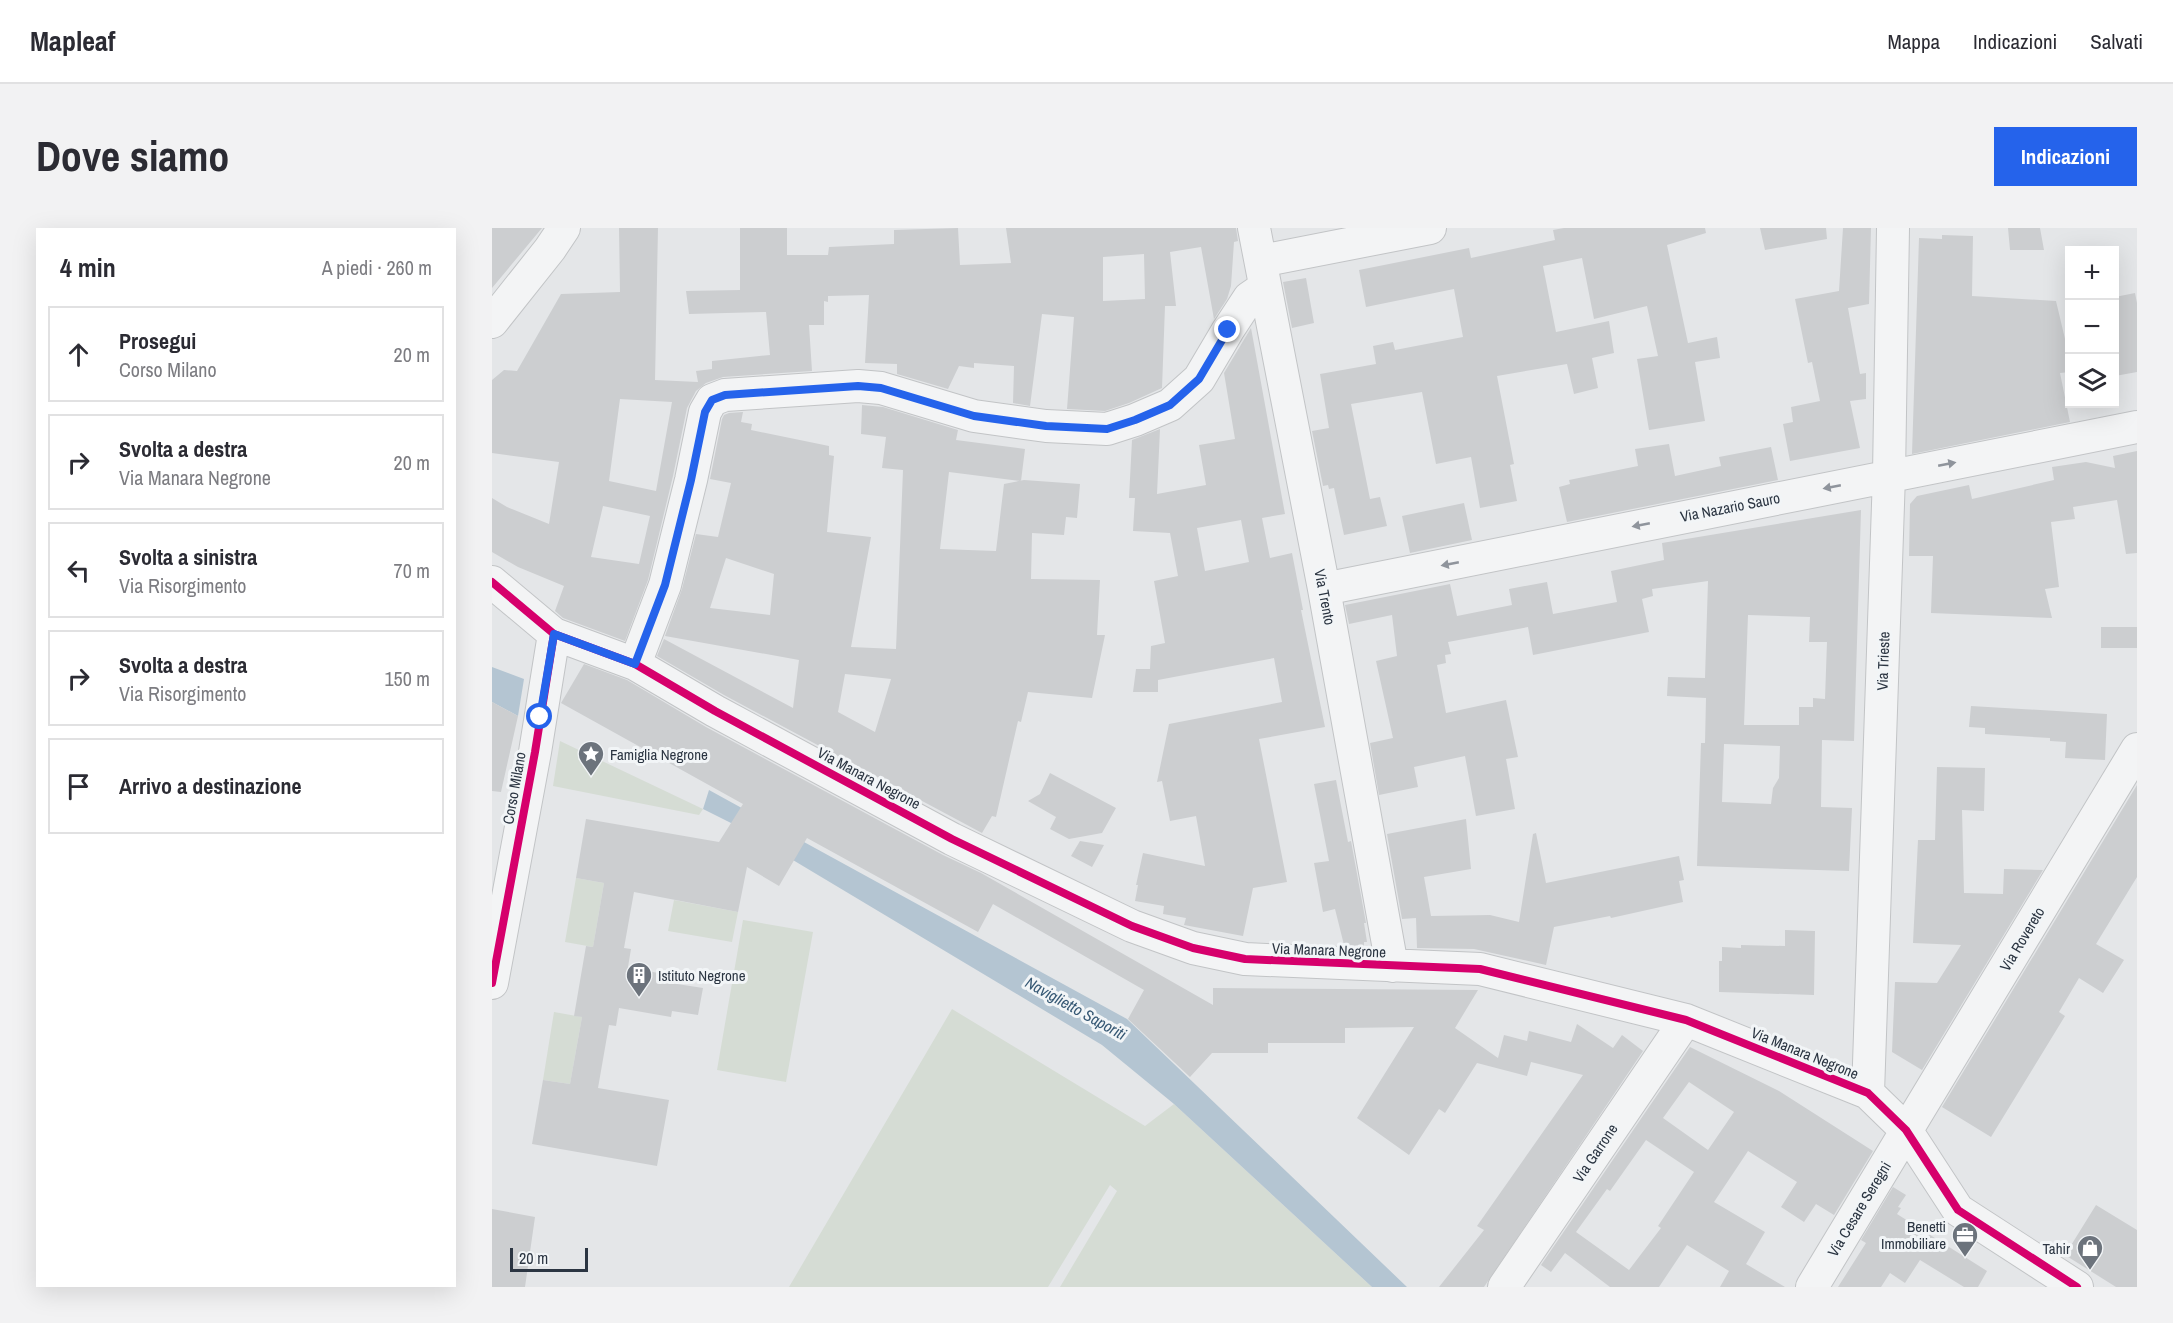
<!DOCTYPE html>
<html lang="it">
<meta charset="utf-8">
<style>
:root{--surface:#fff;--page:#f2f2f3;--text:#2b2b33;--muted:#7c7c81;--line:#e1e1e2;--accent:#2563eb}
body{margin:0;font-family:"Archivo Narrow",sans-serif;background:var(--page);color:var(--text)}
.controls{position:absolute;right:18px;top:18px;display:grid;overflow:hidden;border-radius:0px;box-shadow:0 6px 24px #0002}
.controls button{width:54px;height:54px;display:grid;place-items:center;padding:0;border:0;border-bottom:2px solid var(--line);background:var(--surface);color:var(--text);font:30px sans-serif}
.scale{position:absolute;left:18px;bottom:15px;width:78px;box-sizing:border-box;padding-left:6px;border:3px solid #2b3542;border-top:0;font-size:16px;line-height:21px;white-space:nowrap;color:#2b3542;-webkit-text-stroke:4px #f2f5f7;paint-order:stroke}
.stop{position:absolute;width:18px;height:18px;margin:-14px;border:4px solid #2563eb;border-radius:50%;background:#fff}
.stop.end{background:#2563eb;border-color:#fff;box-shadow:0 2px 6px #0008}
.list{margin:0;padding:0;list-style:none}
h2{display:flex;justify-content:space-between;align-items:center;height:78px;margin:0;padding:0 24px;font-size:26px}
h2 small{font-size:20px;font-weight:400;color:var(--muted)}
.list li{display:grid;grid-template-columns:39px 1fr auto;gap:18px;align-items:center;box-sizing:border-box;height:96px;margin:0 12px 12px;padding:0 12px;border:2px solid var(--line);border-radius:0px}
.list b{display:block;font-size:22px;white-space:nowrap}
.list p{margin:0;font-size:20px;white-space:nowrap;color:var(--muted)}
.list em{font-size:20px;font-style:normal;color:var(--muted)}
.icon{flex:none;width:33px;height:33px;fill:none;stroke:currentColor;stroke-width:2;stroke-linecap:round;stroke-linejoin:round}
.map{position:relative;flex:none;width:1645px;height:1059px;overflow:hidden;border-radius:0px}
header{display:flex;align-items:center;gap:36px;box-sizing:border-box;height:84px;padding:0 30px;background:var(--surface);border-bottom:2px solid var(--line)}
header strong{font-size:28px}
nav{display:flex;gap:33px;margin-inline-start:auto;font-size:21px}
.intro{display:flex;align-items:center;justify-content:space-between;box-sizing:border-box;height:144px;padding:0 36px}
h1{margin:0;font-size:42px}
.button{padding:15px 27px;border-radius:0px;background:var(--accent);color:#fff;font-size:21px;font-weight:700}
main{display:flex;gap:36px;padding:0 36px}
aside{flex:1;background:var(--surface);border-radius:0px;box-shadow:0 6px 24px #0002}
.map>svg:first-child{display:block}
</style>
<header>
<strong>Mapleaf</strong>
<nav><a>Mappa</a><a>Indicazioni</a><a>Salvati</a></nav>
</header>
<div class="intro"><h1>Dove siamo</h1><a class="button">Indicazioni</a></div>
<main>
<aside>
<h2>4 min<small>A piedi · 260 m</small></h2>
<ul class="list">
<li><svg class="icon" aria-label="ahead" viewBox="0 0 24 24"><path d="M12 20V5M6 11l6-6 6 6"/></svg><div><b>Prosegui</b><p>Corso Milano</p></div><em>20 m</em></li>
<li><svg class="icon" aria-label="right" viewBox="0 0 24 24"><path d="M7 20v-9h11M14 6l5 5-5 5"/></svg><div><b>Svolta a destra</b><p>Via Manara Negrone</p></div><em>20 m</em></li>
<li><svg class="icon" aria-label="left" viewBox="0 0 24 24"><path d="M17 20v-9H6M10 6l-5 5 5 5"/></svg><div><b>Svolta a sinistra</b><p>Via Risorgimento</p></div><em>70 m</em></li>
<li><svg class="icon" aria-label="right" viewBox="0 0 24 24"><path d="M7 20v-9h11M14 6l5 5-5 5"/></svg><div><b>Svolta a destra</b><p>Via Risorgimento</p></div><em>150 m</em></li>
<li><svg class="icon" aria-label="arrive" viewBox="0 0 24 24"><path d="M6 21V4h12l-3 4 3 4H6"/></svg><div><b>Arrivo a destinazione</b></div></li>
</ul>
</aside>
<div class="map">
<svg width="1645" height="1059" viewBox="0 0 1645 1059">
<rect width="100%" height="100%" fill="#e4e6e8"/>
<!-- green -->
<path fill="#d5dcd4" d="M68 513 211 581 207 587 61 558Z
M84 650 112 655 101 719 73 714Z
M182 672 246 684 240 714 176 703Z
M251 692 321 704 294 854 225 842Z
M460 781 653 898 682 876 880 1059H568L625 963 618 957 556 1059H297Z
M62 784 90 789 78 856 51 852Z"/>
<!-- water -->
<path fill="#b4c5d2" d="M0 439 32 451 26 488 0 474Z
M217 562 635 791 915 1059H880L682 876 610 817 239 595 211 581Z"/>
<!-- building -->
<path fill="#ccced0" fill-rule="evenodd" d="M0 0H50L0 60Z
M127 0H166L163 152 206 154 204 143 220 141V133L278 127 274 84 197 86 194 63 248 62V0H295V27H336L337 19 402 16V2L466 0 468 37 519 35 514 0H744L746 13 742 14 739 58 735 71 722 91 709 19 678 24 684 78H673L670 160 637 175 613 183 575 181 582 89 550 86 538 178 521 175 522 138 482 135V140L467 138 456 161 405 146V136L373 135 377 67 336 68V74L332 73V97H317L320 143 231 149 214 155 204 163 195 180 181 248 156 352 133 413 71 390 63 383 72 358 26 339 0 324V270L15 279 57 296 67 234 0 225V152L12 142 25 143 69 66 128 64ZM652 26 653 71 611 73V29ZM128 171 180 174 164 263 117 253ZM111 278 158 288 147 336 99 329Z
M1072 0H1213L1214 5 1175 17 1196 115 1225 109 1228 130 1203 134 1213 193 1157 202 1145 131 1166 128 1155 78 1102 91 1090 30 1051 38 1064 104 1117 93 1122 125 1100 130 1106 160 1082 166 1075 136 1005 148 1022 236 1018 237 1025 273 988 280 979 229 944 236 930 164 859 176 878 271 888 269 895 298 852 307 842 260 837 261 836 257 831 258 820 203 837 200 828 146 884 136 881 118 901 114 903 122 971 109 962 61 874 79 867 42 977 20 979 30 1063 12 1061 2Z
M1268 0H1334L1335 11 1273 22Z
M1351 0H1379L1377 76 1356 80 1368 146 1374 145V171L1358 173 1368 220 1298 233 1291 196 1301 194 1299 179 1328 173 1320 134 1316 135 1303 71 1347 63Z
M1516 0H1548L1552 22H1518Z
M1450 7 1481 8 1480 68 1564 73 1578 132V144L1568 145 1578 194 1420 226 1427 10 1450 11Z
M814 50 822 95 800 100 791 54Z
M1643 65 1645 75V144L1623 148V69Z
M759 100 793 286 770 290 778 330 800 325 811 382H809L833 499 767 511 795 654 761 660 751 708 692 697 694 690 671 686 672 678 643 673 646 657H644L651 625 713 638 704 588 678 593 670 553 665 554 677 496 790 474 782 430 666 452V464H641L644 441H658L659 418 673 415 662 353 686 348 678 305 641 303 643 270H637L640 212 668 201 665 266 714 257 707 217 743 211 732 145ZM749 292 757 334 713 343 705 300Z
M370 177 391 179 466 202 464 212 533 221 529 253 457 244 448 321 504 323 512 256 532 252 588 256 585 290 574 289 572 307 540 305 539 351 608 352 605 407H613L600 470 536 464 529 494 526 493 504 589 500 588 490 605 232 467 165 428 172 411 301 480 307 432 173 408 190 361 204 306 226 309 239 255 218 251 230 191 232 187 237 185 251 184 249 194 260 196 259 202 337 218V227L342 228 335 304 379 309 359 419 404 421 411 242 390 240 394 209 369 206ZM234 330 282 346 278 387 218 380ZM353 446 399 451 383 504 346 484Z
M1177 216 1183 248 1229 238 1227 229 1279 219 1286 252 1075 294 1067 259 1078 256 1077 252 1146 238 1143 221Z
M1645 223V325L1634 326 1625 272 1581 279 1583 291 1559 294 1567 359 1553 361 1560 390 1439 385 1441 328H1417L1418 276 1425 268 1477 257 1480 271 1562 252 1560 239 1594 234 1623 240 1621 228Z
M972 275 980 312 918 325 910 288Z
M1369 282 1362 513 1330 512 1329 579 1360 580 1357 643 1205 638 1209 515H1213L1214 470 1175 468 1176 449 1213 450 1216 353 1160 361 1161 368 1150 371 1157 404 1041 427 1036 399 956 414 959 426 953 427 954 435 945 437 954 485 1014 472 1026 529 1014 531 1023 581 984 588 973 528 922 539 926 559 887 567 878 515 901 510 884 433 905 428 900 387 857 396 853 377 958 356 965 388 1020 377 1017 361 1055 354 1061 386 1125 374 1119 343 1172 332 1170 315ZM1256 387 1318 389 1317 414H1335L1333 471 1321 470V479H1307V497H1252ZM1232 516 1288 518 1287 550 1281 560 1279 576 1230 574Z
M1609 399H1645V420H1609Z
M92 436 135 452 214 499 451 627 489 645 721 777V760L986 762 963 800 1006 830 1012 807 1035 813 1037 803 1079 814 1085 796 1121 820 1130 807 1151 823 992 1059H947L992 1002 985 998 1091 847 1039 834 1035 848 985 835 953 885 947 881 917 927 865 890 922 799 853 800V815H776V825H720L698 849 636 791 652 762 501 676 486 704 315 610 287 658 255 639 246 684 142 664 132 720 139 721 136 739 186 749 185 756 211 760 206 787 180 783 179 789 127 780 124 798 117 797 106 860 177 872 165 938 40 916 51 852 78 856 90 789 82 788 94 718 101 719 112 655 84 650 94 591 227 614 251 576 69 475Z
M0 474 26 488 9 564 0 563Z
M1479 478 1615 486 1613 532 1573 530 1574 514 1558 513V510L1493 506V500L1477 499Z
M1445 539 1493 540 1492 583 1470 582 1472 665 1511 666 1512 641 1551 642 1430 842 1400 824 1403 754 1445 755 1469 717 1421 715 1426 612H1443Z
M558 545 624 580 610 605 577 611 558 601 564 589 536 573 548 566Z
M844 552 856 614 859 613 874 695H872L875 714H872V718L852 717 843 681 831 684 822 635 837 633 822 556Z
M1645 557V649L1604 716 1632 732 1611 765 1587 750 1567 784 1573 788 1499 909 1450 879Z
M974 591 979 641 932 649 939 688 998 687 1027 694 1041 606 1044 605 1054 655 1187 628 1192 652 1187 653 1191 674 1119 690 1118 688 1062 699 1054 737 982 721 925 720 924 690 910 691 895 606Z
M588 613 612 617 600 639 579 628Z
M1293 702 1323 703 1322 767 1227 764V733H1230V719L1249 720V717L1293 718Z
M1198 819 1287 863 1381 923 1342 987 1324 976 1312 994 1289 979 1305 954 1256 923 1222 974 1273 1004 1254 1036 1293 1059H1228L1237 1043 1195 1017 1167 1059H1118L1073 1025 1059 1044 1049 1037ZM1197 854 1242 884 1216 922 1171 890ZM1154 912 1202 944 1166 998 1169 1000 1137 1042 1084 1004 1115 961 1118 963Z
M1401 959 1414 967 1406 979 1409 980 1405 986 1495 1043 1486 1059H1472L1428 1032 1413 1055 1398 1045 1389 1059H1346L1374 1015 1369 1012Z
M1604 977 1645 1002V1059H1624L1573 1027Z
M0 981 43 989 33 1059H0Z"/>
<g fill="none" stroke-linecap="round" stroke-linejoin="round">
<!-- minor casing -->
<g stroke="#c2c4c6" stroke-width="34">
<path id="minor" d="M762 0 832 361 900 738
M769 33 938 0
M0 94 58 21 72 0
M0 354 62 406 143 436 223 483 460 611 640 698 701 720 753 731 988 741 1194 792 1376 865 1414 902 1466 982 1585 1059
M832 361 1645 199
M143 436 173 357 199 252 213 184 220 172 233 167 366 158 389 160 482 188 554 198 615 201 643 192 678 177 707 151 736 102 757 70 773 59
M0 755 43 524 62 406
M1376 865 1397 247 1401 0
M1012 1059 1194 792
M1320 1059 1645 521"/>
</g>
<!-- minor -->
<use href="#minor" stroke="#f3f4f5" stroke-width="32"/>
<!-- cycleway casing -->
<g stroke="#f2f5f7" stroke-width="11">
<path id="cycleway" d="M0 354 62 406 143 436 223 483 460 611 640 698 701 720 753 731 988 741 1194 792 1376 865 1414 902 1466 982 1585 1059
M0 755 43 524 62 406"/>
</g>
<!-- cycleway -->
<use href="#cycleway" stroke="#d6006c" stroke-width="8"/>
</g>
<!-- one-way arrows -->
<defs><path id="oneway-solid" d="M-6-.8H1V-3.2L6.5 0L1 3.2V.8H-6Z" transform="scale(1.5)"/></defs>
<g fill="#8f949c">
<use href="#oneway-solid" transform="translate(1455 236) rotate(-11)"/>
<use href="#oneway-solid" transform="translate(1340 259) rotate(169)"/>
<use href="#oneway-solid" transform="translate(1149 297) rotate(169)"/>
<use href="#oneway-solid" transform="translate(958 336) rotate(169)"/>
</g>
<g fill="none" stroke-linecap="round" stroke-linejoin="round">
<!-- route -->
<path stroke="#2563eb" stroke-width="8" d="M48 489 62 406 143 436 173 357 199 252 213 184 220 172 233 167 366 158 389 160 482 188 554 198 615 201 643 192 678 177 707 151 736 102"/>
</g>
<!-- icons -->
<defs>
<g id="sight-pin" transform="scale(1.35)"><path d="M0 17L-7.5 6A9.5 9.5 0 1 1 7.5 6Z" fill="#6c737c" stroke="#f2f5f7"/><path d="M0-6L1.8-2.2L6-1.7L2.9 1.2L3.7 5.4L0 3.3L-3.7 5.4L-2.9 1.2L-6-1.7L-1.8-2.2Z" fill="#fff"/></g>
<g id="building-pin" transform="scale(1.35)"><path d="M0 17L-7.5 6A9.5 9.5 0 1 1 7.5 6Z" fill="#6c737c" stroke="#f2f5f7"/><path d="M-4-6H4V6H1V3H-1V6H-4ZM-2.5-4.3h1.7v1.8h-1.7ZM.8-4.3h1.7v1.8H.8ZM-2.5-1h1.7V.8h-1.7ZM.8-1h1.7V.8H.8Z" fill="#fff"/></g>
<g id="office-pin" transform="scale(1.35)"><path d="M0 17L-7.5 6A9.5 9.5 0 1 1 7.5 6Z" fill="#6c737c" stroke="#f2f5f7"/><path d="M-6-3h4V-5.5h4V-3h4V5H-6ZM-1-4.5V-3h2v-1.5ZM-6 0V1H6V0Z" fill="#fff"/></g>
<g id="shop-pin" transform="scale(1.35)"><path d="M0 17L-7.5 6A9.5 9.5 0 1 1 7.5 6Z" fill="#6c737c" stroke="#f2f5f7"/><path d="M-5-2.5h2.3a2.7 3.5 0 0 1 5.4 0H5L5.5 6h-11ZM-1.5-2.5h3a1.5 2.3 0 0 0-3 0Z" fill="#fff"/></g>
</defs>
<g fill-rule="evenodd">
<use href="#sight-pin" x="99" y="526"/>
<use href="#building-pin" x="147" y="747"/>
<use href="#office-pin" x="1473" y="1007"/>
<use href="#shop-pin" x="1598" y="1020"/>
</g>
<g text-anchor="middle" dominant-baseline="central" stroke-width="6" stroke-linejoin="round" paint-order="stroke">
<!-- street labels -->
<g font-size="15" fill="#2b3542" stroke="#f2f5f7">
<text transform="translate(1238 279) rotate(-11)">Via Nazario Sauro</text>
<text transform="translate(833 369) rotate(79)">Via Trento</text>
<text transform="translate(1391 433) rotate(-88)">Via Trieste</text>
<text transform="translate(377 550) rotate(28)">Via Manara Negrone</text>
<text transform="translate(22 560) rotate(-80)">Corso Milano</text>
<text transform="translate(1530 711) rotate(-59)">Via Rovereto</text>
<text transform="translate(837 722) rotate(2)">Via Manara Negrone</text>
<text transform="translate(1313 825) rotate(22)">Via Manara Negrone</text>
<text transform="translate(1103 925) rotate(-56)">Via Garrone</text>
<text transform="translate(1367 981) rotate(-59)">Via Cesare Seregni</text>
</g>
<!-- poi labels -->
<g font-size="15" fill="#2b3542" stroke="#f2f5f7" text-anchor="start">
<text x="118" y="526">Famiglia Negrone</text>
<text x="166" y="747">Istituto Negrone</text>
<text x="1454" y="998" text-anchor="end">Benetti<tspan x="1454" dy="17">Immobiliare</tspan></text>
<text x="1578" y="1020" text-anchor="end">Tahir</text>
</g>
<!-- water labels -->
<g font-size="16" font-style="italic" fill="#365874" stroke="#f2f5f7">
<text transform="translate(584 780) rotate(29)">Naviglietto Saporiti</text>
</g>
</g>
</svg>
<div class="controls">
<button>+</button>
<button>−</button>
<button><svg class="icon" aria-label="layers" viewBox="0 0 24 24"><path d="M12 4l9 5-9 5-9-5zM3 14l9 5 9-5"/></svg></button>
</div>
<div class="scale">20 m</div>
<div class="stop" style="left:48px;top:489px"></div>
<div class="stop end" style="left:736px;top:102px"></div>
</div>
</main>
